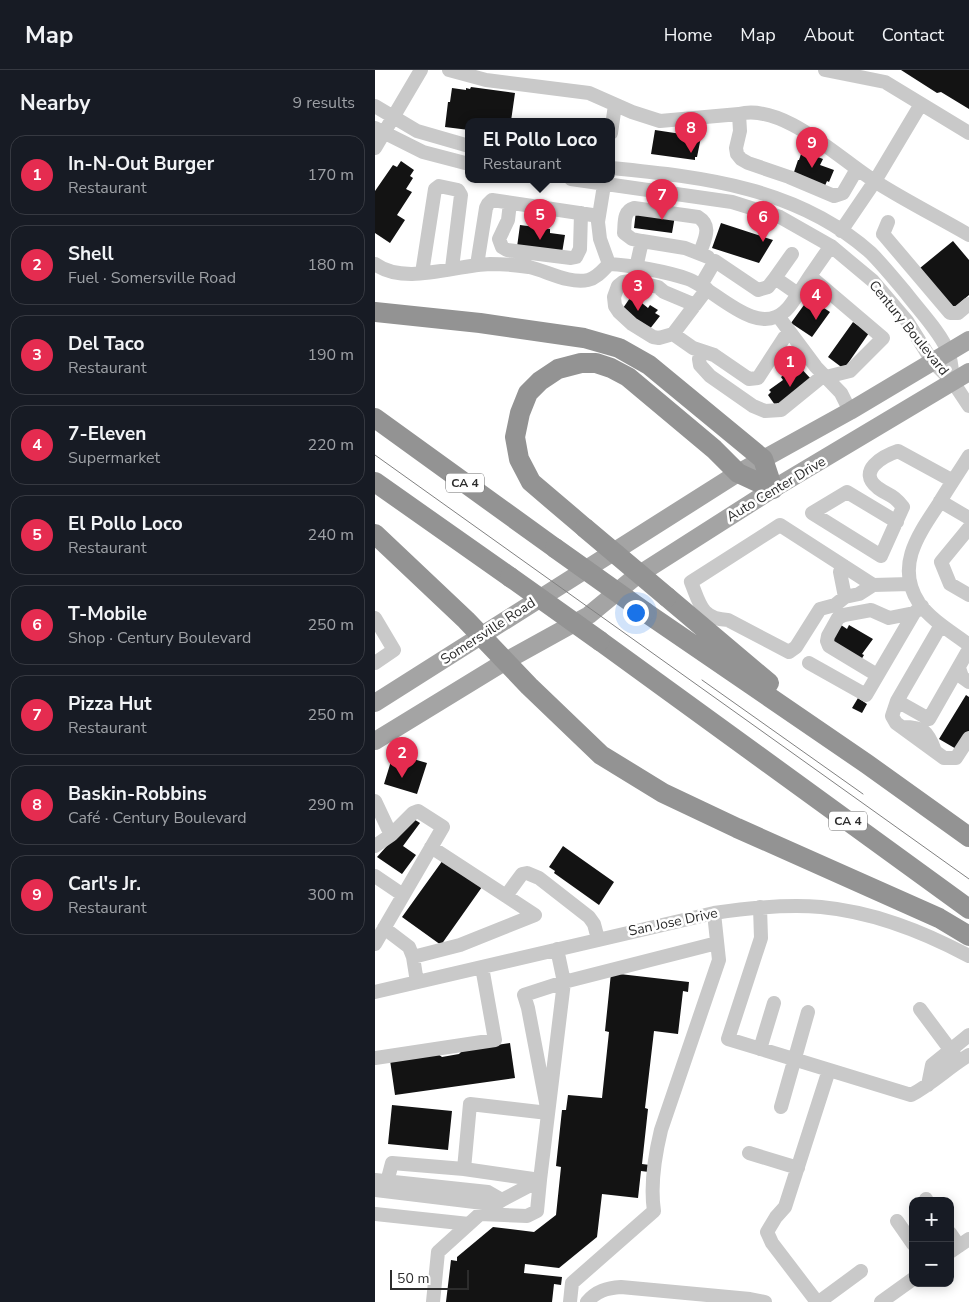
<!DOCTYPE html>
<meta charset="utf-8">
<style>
:root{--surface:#171b24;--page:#242831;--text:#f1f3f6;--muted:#9ea1a6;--line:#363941;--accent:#e52c50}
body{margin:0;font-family:"Nunito Sans",sans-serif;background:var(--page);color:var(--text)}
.controls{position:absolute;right:15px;bottom:15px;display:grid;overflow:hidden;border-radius:10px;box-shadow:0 2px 12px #0003}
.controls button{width:45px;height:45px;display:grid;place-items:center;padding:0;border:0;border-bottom:1px solid var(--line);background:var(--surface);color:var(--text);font:25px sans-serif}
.scale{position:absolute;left:15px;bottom:12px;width:79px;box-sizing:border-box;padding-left:5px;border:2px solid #2c2c2c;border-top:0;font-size:14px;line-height:18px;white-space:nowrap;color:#2c2c2c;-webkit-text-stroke:4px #fff;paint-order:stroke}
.you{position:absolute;left:260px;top:542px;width:18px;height:18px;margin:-12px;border:4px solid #fff;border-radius:50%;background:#1a73e8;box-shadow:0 0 0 8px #1a73e833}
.badge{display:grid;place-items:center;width:32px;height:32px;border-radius:50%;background:var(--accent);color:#fff;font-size:16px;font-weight:700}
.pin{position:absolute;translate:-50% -41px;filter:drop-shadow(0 1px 2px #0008)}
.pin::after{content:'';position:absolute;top:26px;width:18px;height:15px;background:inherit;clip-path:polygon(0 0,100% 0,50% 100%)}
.popup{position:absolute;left:90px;top:48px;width:150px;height:65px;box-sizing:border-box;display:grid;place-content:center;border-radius:10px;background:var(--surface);filter:drop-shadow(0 1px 4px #0005);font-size:16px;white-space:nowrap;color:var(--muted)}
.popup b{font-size:19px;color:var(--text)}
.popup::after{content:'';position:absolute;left:50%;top:100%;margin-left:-10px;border:10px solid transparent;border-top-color:var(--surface)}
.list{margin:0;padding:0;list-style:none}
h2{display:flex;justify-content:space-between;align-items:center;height:65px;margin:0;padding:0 20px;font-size:21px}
h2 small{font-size:16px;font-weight:400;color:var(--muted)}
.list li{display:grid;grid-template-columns:32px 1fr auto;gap:15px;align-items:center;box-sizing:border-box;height:80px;margin:0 10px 10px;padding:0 10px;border:1px solid var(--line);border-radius:15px}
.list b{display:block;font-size:19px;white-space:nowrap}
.list p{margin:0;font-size:16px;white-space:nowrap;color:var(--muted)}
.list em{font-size:16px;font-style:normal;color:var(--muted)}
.map{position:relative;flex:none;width:594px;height:1232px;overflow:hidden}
header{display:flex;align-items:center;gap:30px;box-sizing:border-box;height:70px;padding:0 25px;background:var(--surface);border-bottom:1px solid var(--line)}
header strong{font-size:24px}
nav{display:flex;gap:28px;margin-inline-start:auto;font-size:18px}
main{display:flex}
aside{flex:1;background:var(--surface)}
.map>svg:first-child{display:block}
</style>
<header>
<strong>Map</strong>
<nav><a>Home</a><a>Map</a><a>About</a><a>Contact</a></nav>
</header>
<main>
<aside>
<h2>Nearby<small>9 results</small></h2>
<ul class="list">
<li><span class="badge">1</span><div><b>In-N-Out Burger</b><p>Restaurant</p></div><em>170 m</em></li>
<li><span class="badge">2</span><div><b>Shell</b><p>Fuel · Somersville Road</p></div><em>180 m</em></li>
<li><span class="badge">3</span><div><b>Del Taco</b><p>Restaurant</p></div><em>190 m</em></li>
<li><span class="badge">4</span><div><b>7-Eleven</b><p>Supermarket</p></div><em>220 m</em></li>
<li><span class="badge">5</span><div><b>El Pollo Loco</b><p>Restaurant</p></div><em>240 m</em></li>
<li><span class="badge">6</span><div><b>T-Mobile</b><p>Shop · Century Boulevard</p></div><em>250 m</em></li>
<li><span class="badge">7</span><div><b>Pizza Hut</b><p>Restaurant</p></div><em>250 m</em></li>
<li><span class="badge">8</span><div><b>Baskin-Robbins</b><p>Café · Century Boulevard</p></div><em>290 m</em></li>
<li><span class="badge">9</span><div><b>Carl's Jr.</b><p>Restaurant</p></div><em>300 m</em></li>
</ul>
</aside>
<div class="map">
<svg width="594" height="1232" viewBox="0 0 594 1232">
<rect width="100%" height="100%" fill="#fff"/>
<!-- building -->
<path fill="#131313" d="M526 0H594V39L566 22 562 23Z
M96 17 140 23 136 51H94V60L70 57 73 32H75L77 18 91 20V18L95 19Z
M280 60 326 67 322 87H320V90L276 84Z
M430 82 448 89 445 95 459 100 454 112 452 111 449 118 417 108 423 90H424L426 84 429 85Z
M26 91 39 100 35 106 38 108 31 119 37 122 22 145 30 150 15 173 0 163V121L18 95 22 97Z
M261 141 300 146 297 163 259 158Z
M346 153 398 170 384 193 337 178Z
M145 155 175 159V163L190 165 187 183 142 177Z
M578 171 594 190V225L579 238 545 198Z
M257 225 273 238 275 235 283 240 280 243 285 246 274 260 246 241Z
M434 228 455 242 437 267 416 253Z
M478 252 494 263 469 299 453 287Z
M422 294 436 309 404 334 403 333 400 335 393 325 396 322 394 320 408 310 406 307Z
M466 555 472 559 474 555 498 569 487 584 489 585 486 590 456 572Z
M591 625 594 627V661L583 680 564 669Z
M483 628 492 634 487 643 477 638Z
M28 686 52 693 42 724 9 714 17 688Z
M37 748 45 753 28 776 41 785 27 804 2 787Z
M188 776 239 812 224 835 179 803 180 801 174 797Z
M68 790 107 817 66 875 27 847Z
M236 903 314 912 313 922 308 921 303 964 279 961 270 1038 273 1039 267 1094 275 1095 274 1102 266 1101 263 1128 227 1124 222 1167 184 1198 150 1194 149 1203 187 1207 186 1215 179 1214 177 1232H71L76 1190 82 1191V1187L118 1157 159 1162 181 1145 186 1097 181 1096 187 1040H191L193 1025 227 1028 234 962 230 961Z
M135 973 140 1008 20 1025 15 990 63 984 67 987 84 984 88 980Z
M17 1035 77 1041 73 1080 13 1074Z"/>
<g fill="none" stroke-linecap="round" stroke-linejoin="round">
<!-- minor -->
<path stroke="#c9c9c9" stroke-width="14" d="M74 0 111 10 214 23 257 42 285 51 364 44C409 33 464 89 501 112 531 131 563 147 594 165
M450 0 510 12 594 63
M0 36 42 61 94 76
M364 44 365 61 361 78 362 84 366 89 373 93 414 107 459 126 468 123 482 99
M0 58 48 82 94 94
M236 63 240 35
M0 78 46 0
M236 98C329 107 424 118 496 183 508 195 520 210 531 223 543 239 567 264 573 282 577 291 577 303 578 312
M196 109 357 132 405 147 456 176 498 211 532 251 557 291 578 312 594 336
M230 109 223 152 225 169 234 194
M135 133 133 150 124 169 127 177 132 180 196 188 201 187 205 179 206 143
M513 152 508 164 575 243H583L594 234
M466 161 500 111 546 34
M267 171 257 169 249 163C250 153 248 141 259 138L323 147C338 156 329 170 325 183
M0 194C30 216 80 195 115 194 128 194 141 195 154 197 172 201 194 214 213 210 222 208 228 200 234 194 256 195 293 202 313 209 340 219 381 268 410 241 416 236 419 229 424 223 434 207 445 191 456 176
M102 195 111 138 113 134 117 130 224 146
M261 198 267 171 310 178 333 187
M47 203 60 119 64 116 83 120 86 125 77 198
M435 206 508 268 475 301 451 307
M400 208 417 184
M326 215 340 191 383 220 393 217 400 208 423 224
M332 219 298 264 318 278 339 285 374 309 383 308 409 268 415 263
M403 246 441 297 466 323 475 341
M298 264 284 268 278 267 257 254 244 242 240 236 239 227 243 216 248 212 257 211 283 217 289 222 320 235
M327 281 324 289 325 295 335 306 378 336 390 341 406 340 449 305
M594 386C584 402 573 418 563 435 543 465 520 497 544 533 557 551 577 562 594 575
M565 431 594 448
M522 452 472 422 437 443 506 486 528 437C518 424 514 426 503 418 481 401 508 386 523 381L578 411
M594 458 566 492 575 514 594 525
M469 496 465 502 470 527
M498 515 405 455 316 512C325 534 326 549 353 550L414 582 421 577 445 539 460 535 470 527 484 524 498 515 535 514
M0 548 19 580 0 593
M566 555 522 631 554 649 594 579
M434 593 491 625 539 543 547 536
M584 598 587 607 594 612
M502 605 454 576 452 571 453 566 463 548 469 545 496 540 514 548 539 543
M522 631 517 646 521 653 569 688H581L594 668
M527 657C549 657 553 661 560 681
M0 731 16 765 0 776
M0 806 28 825
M131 826 147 804 152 803 164 808 214 847 219 854 223 869
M385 837 386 868 353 969 536 1025C557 1014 574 997 594 985
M9 858 34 877 38 887 85 875 160 845 56 777
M0 874 68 757 43 741 38 743 16 765
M38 887 42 912
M0 922 339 843C373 838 412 834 446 837 499 842 547 861 594 886
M545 939 580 986
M385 979 399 933
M0 988 120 970 107 897
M553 1015 557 995 594 965
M406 1037 433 942
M374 1083 423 1098
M89 1099 95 1034 173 1043 153 938 149 925 189 912 342 873
M0 1110 113 1122 127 1130
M12 1112 17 1093 89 1099 165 1110 189 912 182 879
M0 1120 108 1133 122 1131
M551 1129 552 1131
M0 1144 94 1154
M522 1151 538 1174
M575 1163 584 1176
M575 1182 594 1169
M58 1232 63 1182 105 1144 127 1130 165 1110 162 1141 152 1146 105 1144
M195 1232 197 1213 279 1141C275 1115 280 1085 286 1060L344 890 339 843
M212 1232C221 1221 232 1218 246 1217L375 1229 390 1232
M442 1232 397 1173 392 1162 401 1147 410 1137 454 1000
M444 1232 486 1201
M506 1232 538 1209"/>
<!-- major -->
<path stroke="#a4a4a4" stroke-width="18" d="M0 633 363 403 475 341 594 270
M0 671 131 591 214 545 260 507 398 419 594 302"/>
<!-- highway -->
<path stroke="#939393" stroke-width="20" d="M0 242 105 253 209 268 244 278 274 295 388 389 398 419
M0 348 180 478
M0 412 135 507
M210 458 156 412 144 389 140 367 145 343 153 323 165 311 183 299 206 293H221L236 298 253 307 339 379 363 403 398 419
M0 464 91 550 154 616 226 685 288 723 362 758 564 848 594 866
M292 527 394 613
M270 542 492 694 594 767
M225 571 594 839"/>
<!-- tram -->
<path stroke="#818181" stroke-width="1" d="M0 385 594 809
M327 610 488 724"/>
<!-- highway-bridge -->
<path stroke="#939393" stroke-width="20" d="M210 458 292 527
M180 478 270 542
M135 507 225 571"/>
</g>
<g text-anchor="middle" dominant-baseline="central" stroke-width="5" stroke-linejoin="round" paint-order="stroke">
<!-- shield labels -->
<g fill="#fff" stroke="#6b6b6b" stroke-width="1">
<rect x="71" y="403.5" width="38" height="19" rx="4"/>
<rect x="454" y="741.5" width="38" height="19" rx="4"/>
</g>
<g font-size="12" font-weight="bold" fill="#2c2c2c">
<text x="90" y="413">CA 4</text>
<text x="473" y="751">CA 4</text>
</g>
<!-- street labels -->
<g font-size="14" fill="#2c2c2c" stroke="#fff">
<text transform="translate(534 258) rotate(51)">Century Boulevard</text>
<text transform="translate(401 419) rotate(-31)">Auto Center Drive</text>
<text transform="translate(113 561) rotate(-33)">Somersville Road</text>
<text transform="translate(298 852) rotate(-12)">San Jose Drive</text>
</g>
</g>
</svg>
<div class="controls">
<button>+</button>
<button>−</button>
</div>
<div class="scale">50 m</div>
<div class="you"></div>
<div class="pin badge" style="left:415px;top:317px">1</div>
<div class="pin badge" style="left:27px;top:708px">2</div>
<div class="pin badge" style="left:263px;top:241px">3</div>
<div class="pin badge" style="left:441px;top:250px">4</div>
<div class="pin badge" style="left:165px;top:170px">5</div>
<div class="popup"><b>El Pollo Loco</b>Restaurant</div>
<div class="pin badge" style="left:388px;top:172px">6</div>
<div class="pin badge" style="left:287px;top:150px">7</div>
<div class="pin badge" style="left:316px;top:83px">8</div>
<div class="pin badge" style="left:437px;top:98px">9</div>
</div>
</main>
